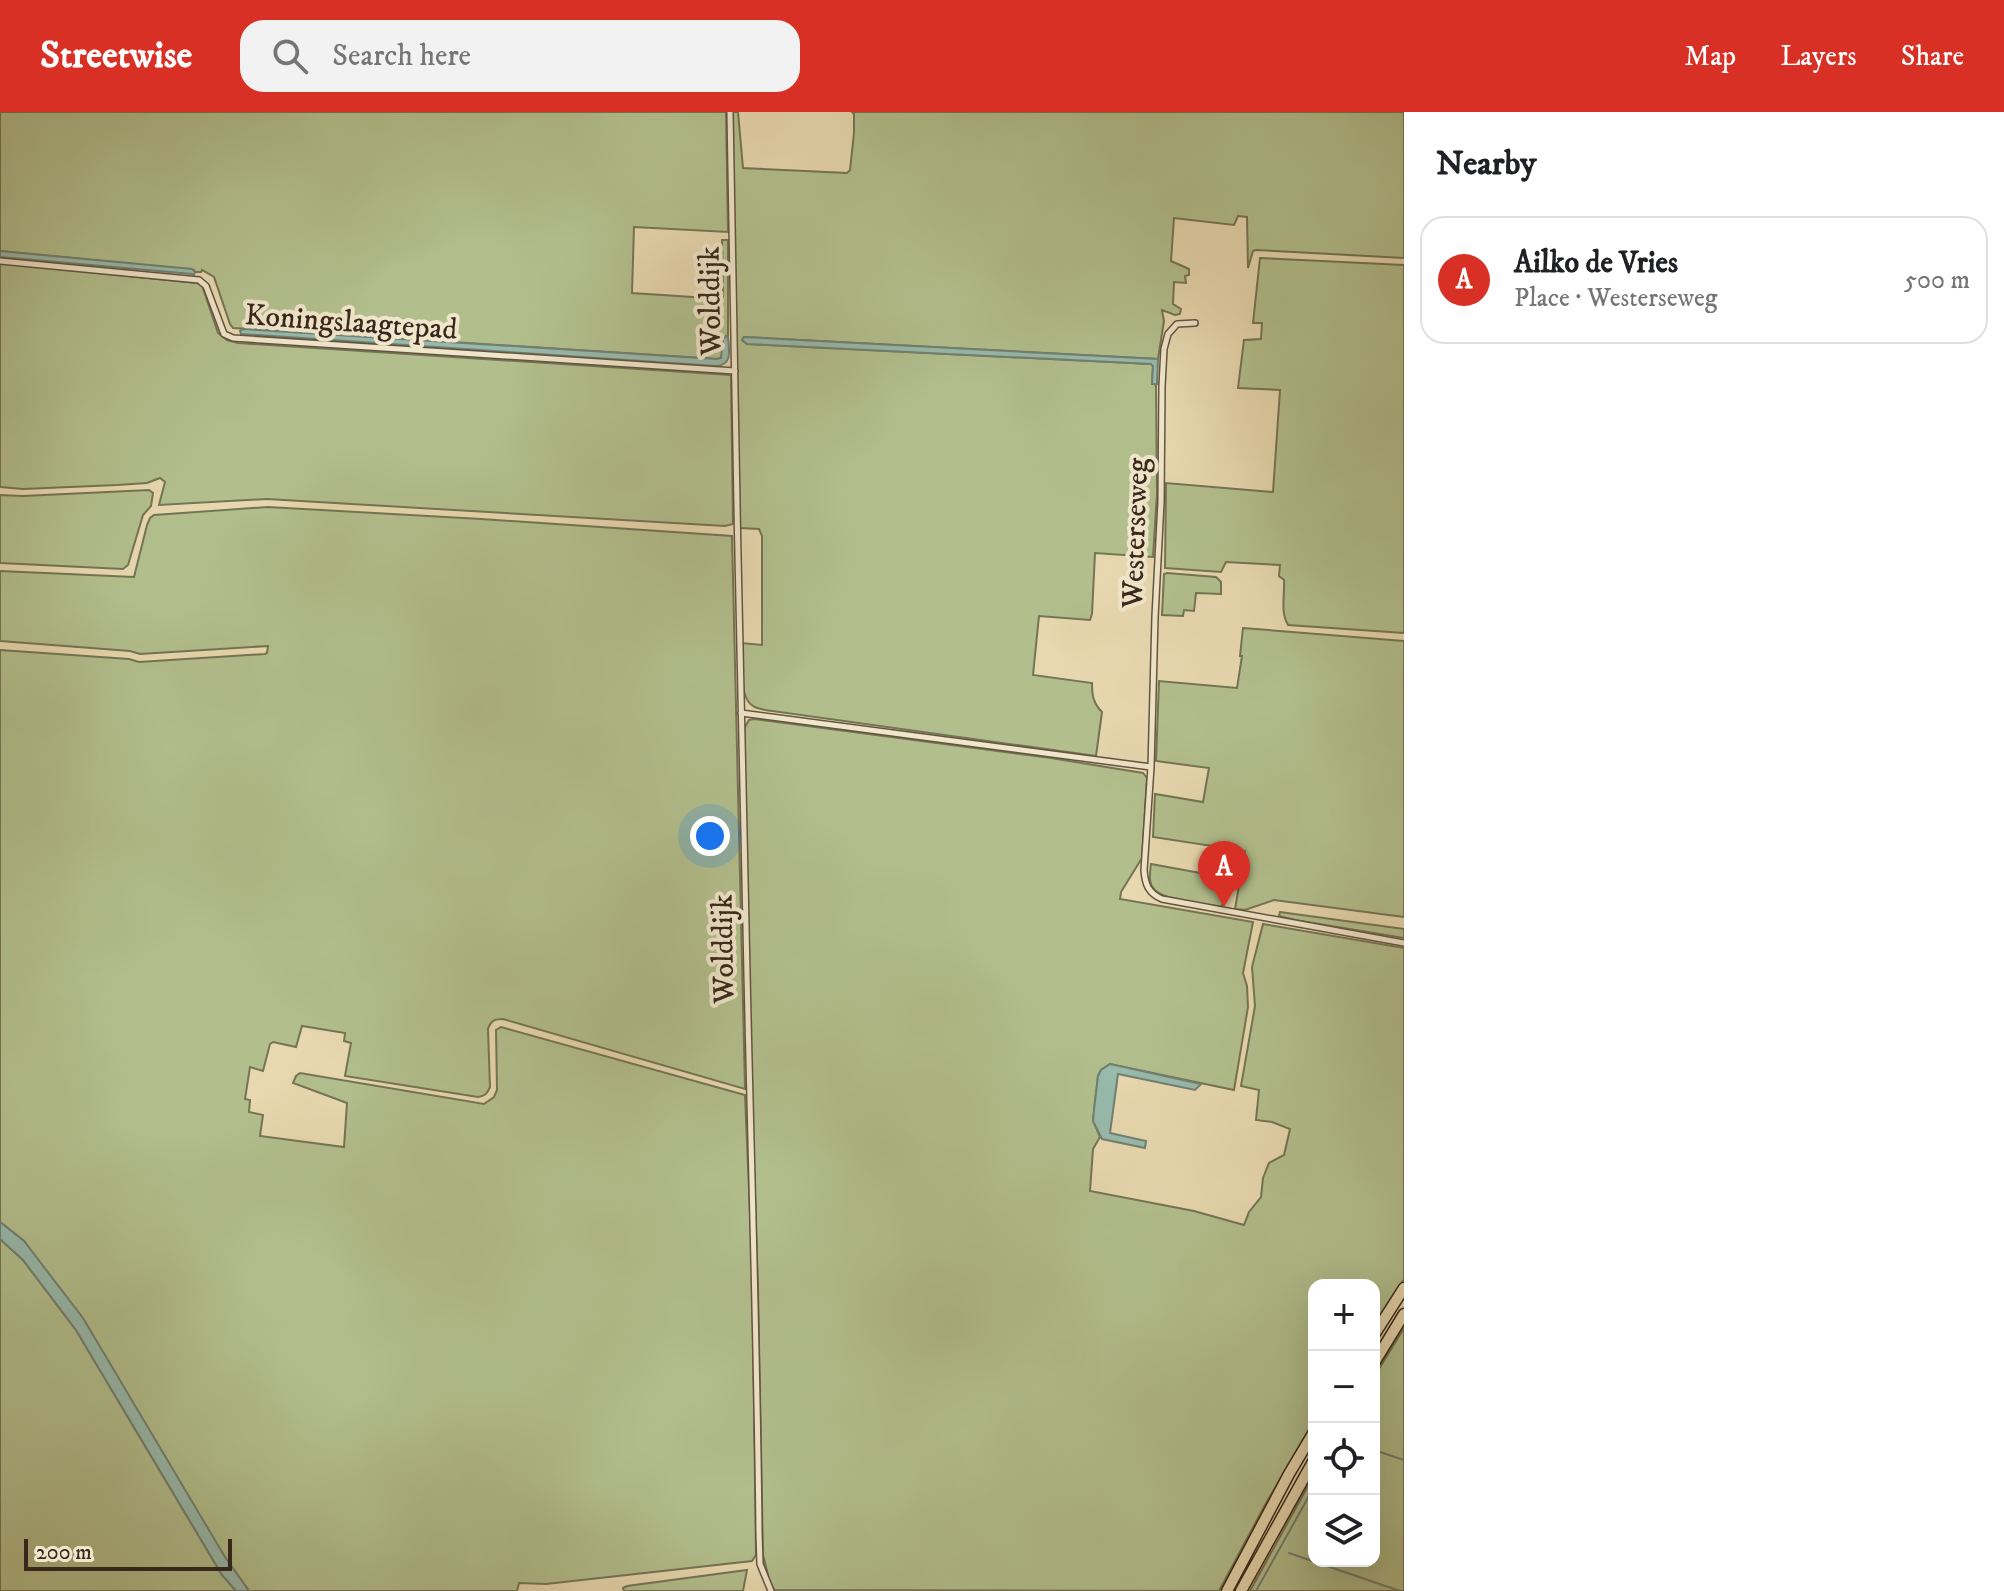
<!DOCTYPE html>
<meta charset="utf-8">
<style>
:root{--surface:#fff;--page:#f2f2f2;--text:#202124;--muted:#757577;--line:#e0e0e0;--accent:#d93025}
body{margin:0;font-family:"IM FELL DW Pica",serif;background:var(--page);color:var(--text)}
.controls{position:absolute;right:24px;bottom:24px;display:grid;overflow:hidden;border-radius:16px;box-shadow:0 8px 32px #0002}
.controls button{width:72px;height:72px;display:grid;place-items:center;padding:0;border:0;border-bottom:2px solid var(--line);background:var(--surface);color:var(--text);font:40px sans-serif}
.scale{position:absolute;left:24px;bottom:20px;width:208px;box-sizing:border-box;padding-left:8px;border:4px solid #38281c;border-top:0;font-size:22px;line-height:28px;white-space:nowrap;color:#38281c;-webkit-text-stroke:6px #f0e6cb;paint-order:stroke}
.you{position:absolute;left:710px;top:724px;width:28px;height:28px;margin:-20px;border:6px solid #fff;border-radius:50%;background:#1a73e8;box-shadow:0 0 0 12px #1a73e833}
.badge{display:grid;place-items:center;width:52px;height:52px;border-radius:50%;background:var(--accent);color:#fff;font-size:26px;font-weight:700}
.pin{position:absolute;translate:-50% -66px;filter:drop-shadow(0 2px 4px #0008)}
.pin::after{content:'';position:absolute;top:42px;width:28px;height:24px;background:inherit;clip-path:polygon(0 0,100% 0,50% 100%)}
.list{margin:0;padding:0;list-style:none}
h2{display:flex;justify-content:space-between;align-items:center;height:104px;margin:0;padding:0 32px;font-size:34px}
h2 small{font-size:26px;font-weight:400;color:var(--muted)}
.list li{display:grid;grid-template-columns:52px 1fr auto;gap:24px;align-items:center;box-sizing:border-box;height:128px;margin:0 16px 16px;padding:0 16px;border:2px solid var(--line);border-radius:24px}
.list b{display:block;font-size:30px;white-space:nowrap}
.list p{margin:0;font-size:26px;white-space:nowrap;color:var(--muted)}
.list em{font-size:26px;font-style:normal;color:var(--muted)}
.icon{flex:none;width:44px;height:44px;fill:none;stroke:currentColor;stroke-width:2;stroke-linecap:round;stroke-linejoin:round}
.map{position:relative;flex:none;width:1404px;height:1479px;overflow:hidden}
header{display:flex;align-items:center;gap:48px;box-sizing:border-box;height:112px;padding:0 40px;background:var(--accent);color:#fff}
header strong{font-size:38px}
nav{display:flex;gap:44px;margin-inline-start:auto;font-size:28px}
.search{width:560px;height:72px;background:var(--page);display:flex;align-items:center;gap:20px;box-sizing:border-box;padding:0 28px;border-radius:24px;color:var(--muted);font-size:30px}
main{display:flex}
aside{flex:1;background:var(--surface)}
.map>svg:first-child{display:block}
</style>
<header>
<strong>Streetwise</strong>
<div class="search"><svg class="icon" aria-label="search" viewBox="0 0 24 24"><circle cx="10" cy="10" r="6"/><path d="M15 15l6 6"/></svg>Search here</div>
<nav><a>Map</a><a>Layers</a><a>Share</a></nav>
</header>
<main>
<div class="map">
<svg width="1404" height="1479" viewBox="0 0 1404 1479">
<rect width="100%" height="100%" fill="#e8d8af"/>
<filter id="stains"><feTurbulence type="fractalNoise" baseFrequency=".0025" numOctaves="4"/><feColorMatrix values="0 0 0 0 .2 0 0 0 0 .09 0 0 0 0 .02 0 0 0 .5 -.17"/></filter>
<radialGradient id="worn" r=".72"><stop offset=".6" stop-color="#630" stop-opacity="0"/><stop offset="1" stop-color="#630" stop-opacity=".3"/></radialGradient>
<!-- green -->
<path fill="#b2bf8d" stroke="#757454" stroke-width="2" d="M0 0H726L728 120 634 115 632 181 723 187 722 128H728V225L726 224 721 246 717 247 233 216 230 212 214 165 202 158 201 160H195L194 158 0 139Z
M732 0H738L743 56 847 61 850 58 854 21V2L852 0H1404V146L1256 138 1253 139 1248 156 1247 105 1238 104 1234 113 1174 106 1171 149 1189 157V163L1185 164 1186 171 1174 170 1173 192 1181 197 1180 202 1175 203 1162 198 1164 209 1158 247 744 225 742 228 747 232 1151 252 1153 254 1152 271 1156 273 1157 381 1153 445 1095 441 1092 502 1090 508 1039 504 1033 563 1092 571C1092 583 1093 591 1102 600L1096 644 765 598C762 597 755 596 753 594 738 585 742 547 742 531L762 533V424L759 417 740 416Z
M1260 146 1404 153V521L1288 513C1280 499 1285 483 1284 468L1279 464 1280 453 1226 450 1221 460 1165 456 1166 371 1273 380 1280 278 1238 276 1244 228 1261 227 1262 211H1253Z
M0 151 197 171 202 173 218 221 227 228 238 231 731 263 733 412 725 414 267 387 159 393 165 370 160 366 147 371 117 373 23 377 0 375Z
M149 378 153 381 151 394 143 403 128 453 123 457 0 451V383L23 384Z
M268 395 481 407 732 424 745 977 503 907C495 907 491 908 488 917L490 975C487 982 485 984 478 985L345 964 351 931 344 929 345 921 302 914 296 935 273 930 270 932 263 959 250 955 245 987 250 988 249 1000 263 1003 260 1024 344 1035 347 991 293 971 296 964 300 961 484 992 494 985 497 978 496 918 501 915 745 983 752 1148 756 1443 752 1449 546 1472 519 1471 517 1479H249L225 1445 24 1129 0 1110V538L129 547 139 550 265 542 267 541 268 534 140 542 130 539 0 529V459L134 465 147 413 150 406 154 403Z
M1167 461 1216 465 1221 470V482L1196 481 1194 499 1184 498 1183 504 1162 503 1164 462Z
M1243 516 1404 529V805L1274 788 1245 798 1235 797 1245 739 1153 725 1155 682 1203 690 1209 656 1156 649 1159 569 1237 576 1242 544H1240Z
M754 607 1051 646 1143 661 1147 666 1142 746 1121 780 1120 787 1253 810 1243 861 1247 874 1248 895 1234 978 1110 952 1101 958 1098 964 1093 1008 1100 1025 1093 1037 1090 1079 1194 1099 1244 1113 1249 1100 1261 1085 1263 1066 1269 1051 1284 1043 1290 1017 1272 1010 1256 1008 1259 978 1241 974 1255 894 1252 855 1263 812 1404 836V1167L1374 1214V1173H1314V1309L1265 1393 1219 1479 774 1478 769 1467 763 1443 758 1176 749 905 743 637 745 615 749 608Z
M1151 752 1228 766 1222 795C1208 792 1162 788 1154 777 1148 771 1150 760 1151 752Z
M1280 800 1404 817V826L1295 808 1279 804Z
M0 1127 23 1148 76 1218 222 1463 236 1479H0Z
M1404 1216V1479H1250L1314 1363V1449H1374V1265Z
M747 1458 743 1479H624L623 1476 627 1474Z"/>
<!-- water -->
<path fill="#97baac" stroke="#718072" stroke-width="2" d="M0 139 192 157 195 160 194 163 192 162 0 145Z
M243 217 717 247 721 246 723 227 726 224 728 225C729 238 733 253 716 254L241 222 240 219Z
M744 225 1158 247 1157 272H1152L1153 254 1151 252 747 232 742 228Z
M1110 952 1201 972 1195 978 1118 962 1110 1021 1146 1029 1145 1036 1102 1027 1093 1009 1094 998 1098 964 1101 958Z
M0 1110 24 1129 83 1206 225 1445 249 1479H236L222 1463 76 1218 23 1148 0 1127Z"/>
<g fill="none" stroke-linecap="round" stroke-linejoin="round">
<!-- stream -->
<path stroke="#718072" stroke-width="2" d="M1374 1338 1404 1348
M1289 1441 1400 1479
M1256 1479 1314 1375"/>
<!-- street casing -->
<g stroke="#645441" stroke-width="8">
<path id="street" d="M730 0C735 271 739 543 746 814 750 1017 757 1219 759 1421L760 1452 771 1479
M0 149 199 168 206 174 224 222 233 226 735 259
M1195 211 1177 212 1168 222 1164 237 1162 274 1161 390 1155 505 1151 655 1144 758C1145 772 1148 781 1162 787L1404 831
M741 601 1151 655"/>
</g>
<!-- highway casing -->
<g stroke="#38281c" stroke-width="13">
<path id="highway" d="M1374 1223 1404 1176
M1374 1251 1404 1202
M1227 1479 1289 1362 1314 1320
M1241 1479 1314 1348"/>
</g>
<!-- street -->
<use href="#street" stroke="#f0e6cb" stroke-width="5"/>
<!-- highway -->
<use href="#highway" stroke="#e8d8af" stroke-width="10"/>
</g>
<g text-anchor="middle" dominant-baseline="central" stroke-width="8" stroke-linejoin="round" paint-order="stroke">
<!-- street labels -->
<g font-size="30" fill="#38281c" stroke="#f0e6cb">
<text transform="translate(711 189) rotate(-91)">Wolddijk</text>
<text transform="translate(351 211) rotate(4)">Koningslaagtepad</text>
<text transform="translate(1136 421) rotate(-88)">Westerseweg</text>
<text transform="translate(724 837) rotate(-91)">Wolddijk</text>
</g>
</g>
<rect width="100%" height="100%" filter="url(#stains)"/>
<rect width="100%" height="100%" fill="url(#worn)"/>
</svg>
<div class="controls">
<button>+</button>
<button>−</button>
<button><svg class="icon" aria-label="locate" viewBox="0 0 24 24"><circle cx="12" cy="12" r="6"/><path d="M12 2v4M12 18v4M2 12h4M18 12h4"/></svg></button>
<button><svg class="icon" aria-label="layers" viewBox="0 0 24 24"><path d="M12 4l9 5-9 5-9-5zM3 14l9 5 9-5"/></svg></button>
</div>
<div class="scale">200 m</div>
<div class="you"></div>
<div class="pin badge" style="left:1224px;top:795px">A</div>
</div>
<aside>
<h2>Nearby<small></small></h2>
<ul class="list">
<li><span class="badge">A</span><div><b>Ailko de Vries</b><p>Place · Westerseweg</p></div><em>500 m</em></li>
</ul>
</aside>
</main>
